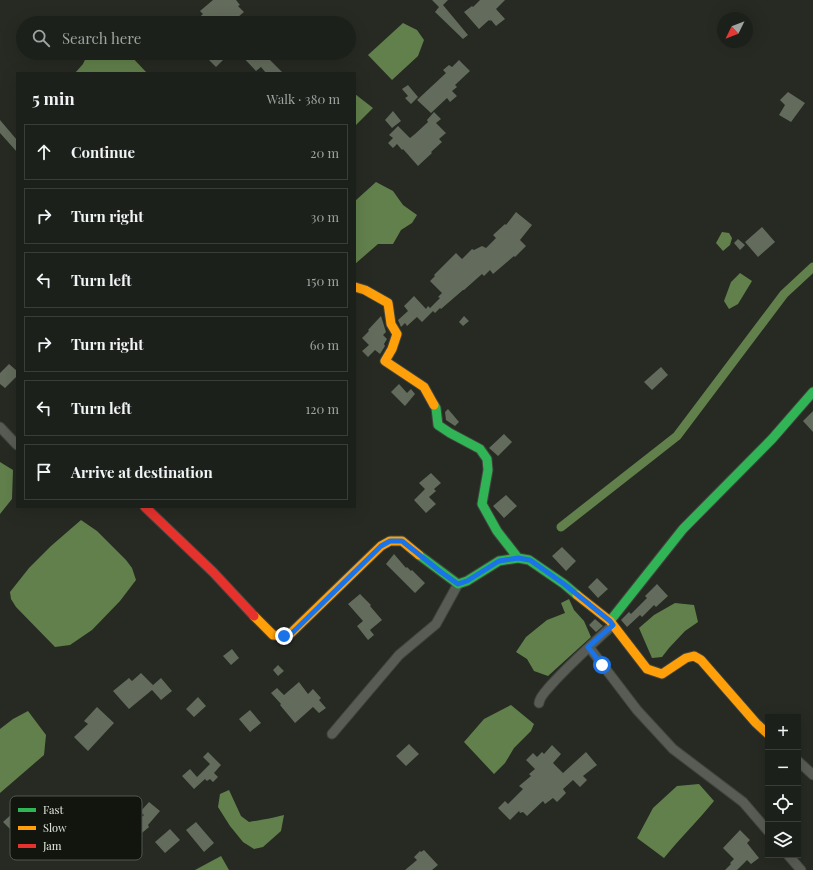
<!DOCTYPE html>
<meta charset="utf-8">
<style>
:root{--surface:#1c201a;--page:#292d27;--text:#f1f3f6;--muted:#a0a3a2;--line:#3a3e39}
body{margin:0;font-family:"Playfair Display",serif;background:var(--page);color:var(--text)}
.controls{position:absolute;right:12px;bottom:12px;display:grid;overflow:hidden;border-radius:0px;box-shadow:0 4px 16px #0002}
.controls button{width:36px;height:36px;display:grid;place-items:center;padding:0;border:0;border-bottom:1px solid var(--line);background:var(--surface);color:var(--text);font:20px sans-serif}
.compass{position:absolute;left:717px;top:12px;width:36px;height:36px;border-radius:50%;background:var(--surface);box-shadow:0 4px 16px #0002;rotate:227deg}
.stop{position:absolute;width:12px;height:12px;margin:-9px;border:3px solid #1a73e8;border-radius:50%;background:#fff}
.stop.end{background:#1a73e8;border-color:#fff;box-shadow:0 1px 4px #0008}
.list{margin:0;padding:0;list-style:none}
h2{display:flex;justify-content:space-between;align-items:center;height:52px;margin:0;padding:0 16px;font-size:17px}
h2 small{font-size:13px;font-weight:400;color:var(--muted)}
.list li{display:grid;grid-template-columns:26px 1fr auto;gap:12px;align-items:center;box-sizing:border-box;height:56px;margin:0 8px 8px;padding:0 8px;border:1px solid var(--line);border-radius:0px}
.list b{display:block;font-size:15px;white-space:nowrap}
.list em{font-size:13px;font-style:normal;color:var(--muted)}
.icon{flex:none;width:22px;height:22px;fill:none;stroke:currentColor;stroke-width:2;stroke-linecap:round;stroke-linejoin:round}
.map{position:relative;flex:none;width:813px;height:870px;overflow:hidden}
.search{position:absolute;background:var(--surface);box-shadow:0 4px 16px #0002;left:16px;top:16px;width:340px;height:44px;display:flex;align-items:center;gap:10px;box-sizing:border-box;padding:0 14px;border-radius:22px;color:var(--muted);font-size:15px}
.panel{position:absolute;background:var(--surface);box-shadow:0 4px 16px #0002;left:16px;top:72px;width:340px;height:436px;border-radius:0px}
.map>svg:first-child{display:block}
</style>
<div class="map">
<svg width="813" height="870" viewBox="0 0 813 870">
<rect width="100%" height="100%" fill="#262a22"/>
<!-- water -->
<path fill="#62804c" d="M403 23 417 30 424 40 418 56 392 80 368 55Z
M88 53H128L147 73H75L83 64Z
M355 94 373 108 355 126Z
M376 182 393 191 403 205 417 215 412 223 401 230 393 244H378L355 264V201Z
M722 232 729 233 732 238 730 245 723 251 716 243Z
M740 273 752 281 738 304 729 309 724 301 731 282Z
M0 462 13 470 12 499 0 514Z
M81 520 97 531 126 560 132 568 136 580 120 601 92 630 70 645 55 647 16 607 11 599 10 592 29 568 51 546Z
M569 599 574 610 584 621 591 637 548 676 534 671 527 659 516 652 526 637 547 620 565 613 561 603Z
M675 603 694 605 698 622 685 631 669 648 662 657 652 658 639 628 654 615Z
M511 705 534 724 531 731 514 748 505 763 494 774 464 742 484 719Z
M28 711 46 735 44 755 0 793V729L13 719Z
M699 784 714 801C698 821 680 838 664 858L637 838 653 808 677 786Z
M229 790 241 816 249 822C261 820 273 818 284 815L281 831 263 847 254 849 243 842 230 826 218 807 220 794Z
M221 856 229 870H195Z"/>
<g fill="none" stroke-linecap="round" stroke-linejoin="round">
<!-- canal -->
<path stroke="#62804c" stroke-width="9" d="M561 527 677 436 784 294 813 267"/>
</g>
<!-- building -->
<path fill="#636b5c" d="M213 0H236L240 5 238 6 244 12 231 23H193L203 14 200 11Z
M432 0H448L443 5 468 35 463 39 435 12 439 7Z
M480 0H505L496 9 505 19 496 26 491 20 490 21 489 20 479 29 464 12 472 6 473 7Z
M207 53H230L216 67 208 59 210 56Z
M239 53H263L283 73H266L261 67 256 71Z
M459 60 470 71 455 85 457 87 452 91 457 96 450 102 447 98 431 113 417 100 446 73 443 70 449 65 452 67Z
M408 85 418 97 411 104 405 98 408 96 402 89Z
M788 92 805 103 791 122 779 115 785 105 780 100Z
M393 111 401 121 392 128 385 120Z
M434 112 441 119 436 123 446 133 439 139 442 142 431 152 432 153 418 166 403 149 402 150 397 144 393 148 388 143 393 138 389 135 398 126 410 138 415 134 428 122 427 120Z
M0 120 17 140V152L0 133Z
M516 212 532 225 520 240 526 246 515 257 514 256 493 274 490 270 484 276 482 274 464 290H463L441 309 440 308 435 313 430 308 440 298 438 297 442 293 430 281 435 276 434 275 456 253 462 259 472 249 474 250 482 246 486 248 496 238 493 235 505 224 506 225Z
M762 227 775 242 758 257 745 242Z
M738 239 745 245 740 250 734 243Z
M414 296 426 309 428 306 433 311 422 322 417 317 407 326 405 323 401 327 398 320 408 311 404 306Z
M381 316 386 332 383 335 387 339 384 344 385 346 380 354 375 350 368 357 362 351 369 345 362 338 369 331 368 330Z
M464 316 469 321 463 326 459 322Z
M9 364 17 371V376L5 388 0 384V373Z
M661 367 668 375 652 390 644 382Z
M399 384 407 393 411 389 415 394 405 406 391 392Z
M448 409 459 422 455 426 446 420 445 412Z
M813 411V432L803 421Z
M504 434 512 442 498 456 489 448Z
M431 473 441 483 434 489 436 491 429 497 436 504 426 513 414 500 425 489 419 483Z
M506 495 517 506 504 518 493 506Z
M562 547 576 561 566 571 552 556Z
M394 554 406 568 407 567 411 571 412 570 425 583 415 593 386 564Z
M597 578 608 589 598 598 588 587Z
M657 584 668 596 656 607 654 605 642 617 640 615 627 627 621 620 629 612 631 614 647 598 645 596Z
M360 594 371 605 370 606 382 620 370 630 374 635 368 640 357 626 363 621 348 604Z
M595 619 603 626 596 632 589 625Z
M232 649 239 658 231 665 223 656Z
M278 665 284 671 278 676 273 670Z
M141 673 153 685 161 678 172 691 161 700 152 690 129 709 113 691 129 678 132 681Z
M299 682 308 694 313 689 321 698 319 700 326 708 319 713 313 707 295 723 280 705 281 704 271 693 277 688 284 695Z
M198 697 206 706 194 717 186 709Z
M97 707 114 723 88 751 74 737 88 724 84 721Z
M250 710 261 723 250 732 239 719Z
M409 744 419 754 406 766 396 756Z
M552 745 561 754 553 763 563 773 575 762 586 752 597 765 583 776 587 780 580 787 573 780 563 789 566 793 557 802 553 798 545 804 543 801 527 816 523 812 520 813 519 811 510 820 498 808 505 801 508 804 523 789 519 786 531 776 529 774 535 769 526 760 533 753 537 757 542 752 544 754Z
M208 752 221 765 214 773 218 777 213 782 210 779 207 781 205 779 194 789 182 776 190 769 197 777 210 764 203 757Z
M149 802 160 811 148 825 149 827 136 838 128 830 144 815 140 812Z
M15 811 20 817 22 815 27 821 21 826 27 833 20 839 3 822Z
M196 822 214 843 204 852 186 830Z
M170 829 180 840 165 853 155 842Z
M740 830 750 840 747 843 759 858 751 864 747 860 737 870H725L731 864 730 863 734 859 723 848Z
M424 850 438 865 432 870H405L417 860 414 857 420 851 421 852Z"/>
<g fill="none" stroke-linecap="round" stroke-linejoin="round">
<!-- street casing -->
<g stroke="#41443e" stroke-width="11">
<path id="street" d="M0 427 17 445
M589 647 637 710 673 749 743 802 768 831
M539 703C540 696 546 691 551 685 570 664 592 644 613 625
M332 734 399 655 436 624 458 584
M798 761 813 775
M788 855 801 870"/>
</g>
<!-- fast casing -->
<g stroke="#41443e" stroke-width="11">
<path id="fast" d="M434 405 436 408 438 425 450 433 480 449 487 459 488 470 482 504 497 531 518 558
M419 555 458 584 467 581 499 561 518 558 529 560 564 584 577 595
M610 621 683 529 772 439 813 392"/>
</g>
<!-- slow casing -->
<g stroke="#41443e" stroke-width="11">
<path id="slow" d="M355 287 365 290 388 303 391 324 397 334 392 349 385 361 424 387 434 405
M577 595 610 621 647 669 662 674 686 658 694 656 701 660 756 723 768 734
M254 616 273 635 284 636 291 633 381 546 390 541H402L419 555"/>
</g>
<!-- jam casing -->
<g stroke="#41443e" stroke-width="11">
<path id="jam" d="M145 507 213 572 254 616"/>
</g>
<!-- street -->
<use href="#street" stroke="#585c54" stroke-width="9"/>
<!-- fast -->
<use href="#fast" stroke="#30b455" stroke-width="9"/>
<!-- slow -->
<use href="#slow" stroke="#ff9f0a" stroke-width="9"/>
<!-- jam -->
<use href="#jam" stroke="#e5322d" stroke-width="9"/>
</g>
<g fill="none" stroke-linecap="round" stroke-linejoin="round">
<!-- route -->
<path stroke="#1a73e8" stroke-width="5" d="M284 636 291 634 381 546 390 541H402L441 572 458 584 467 581 499 561 518 558 530 560 564 584 610 621 613 625 588 647 602 665"/>
</g>
<!-- legend -->
<rect x="10" y="796" width="132" height="64" rx="6" fill="#11150e" stroke="#51564e" stroke-width="1"/>
<rect x="18" y="808" width="18" height="4" fill="#30b455"/>
<rect x="18" y="826" width="18" height="4" fill="#ff9f0a"/>
<rect x="18" y="844" width="18" height="4" fill="#e5322d"/>
<g font-size="11" fill="#e6ece2">
<text x="43" y="814">Fast</text>
<text x="43" y="832">Slow</text>
<text x="43" y="850">Jam</text>
</g>
</svg>
<div class="controls">
<button>+</button>
<button>−</button>
<button><svg class="icon" aria-label="locate" viewBox="0 0 24 24"><circle cx="12" cy="12" r="6"/><path d="M12 2v4M12 18v4M2 12h4M18 12h4"/></svg></button>
<button><svg class="icon" aria-label="layers" viewBox="0 0 24 24"><path d="M12 4l9 5-9 5-9-5zM3 14l9 5 9-5"/></svg></button>
</div>
<svg class="compass" viewBox="-18 -18 36 36"><path d="M0-13l5 13h-10z" fill="#e53935"/><path d="M0 13l5-13h-10z" fill="#a0a3a2"/></svg>
<div class="stop" style="left:602px;top:665px"></div>
<div class="stop end" style="left:284px;top:636px"></div>
<div class="search"><svg class="icon" aria-label="search" viewBox="0 0 24 24"><circle cx="10" cy="10" r="6"/><path d="M15 15l6 6"/></svg>Search here</div>
<section class="panel">
<h2>5 min<small>Walk · 380 m</small></h2>
<ul class="list">
<li><svg class="icon" aria-label="ahead" viewBox="0 0 24 24"><path d="M12 20V5M6 11l6-6 6 6"/></svg><div><b>Continue</b></div><em>20 m</em></li>
<li><svg class="icon" aria-label="right" viewBox="0 0 24 24"><path d="M7 20v-9h11M14 6l5 5-5 5"/></svg><div><b>Turn right</b></div><em>30 m</em></li>
<li><svg class="icon" aria-label="left" viewBox="0 0 24 24"><path d="M17 20v-9H6M10 6l-5 5 5 5"/></svg><div><b>Turn left</b></div><em>150 m</em></li>
<li><svg class="icon" aria-label="right" viewBox="0 0 24 24"><path d="M7 20v-9h11M14 6l5 5-5 5"/></svg><div><b>Turn right</b></div><em>60 m</em></li>
<li><svg class="icon" aria-label="left" viewBox="0 0 24 24"><path d="M17 20v-9H6M10 6l-5 5 5 5"/></svg><div><b>Turn left</b></div><em>120 m</em></li>
<li><svg class="icon" aria-label="arrive" viewBox="0 0 24 24"><path d="M6 21V4h12l-3 4 3 4H6"/></svg><div><b>Arrive at destination</b></div></li>
</ul>
</section>
</div>
